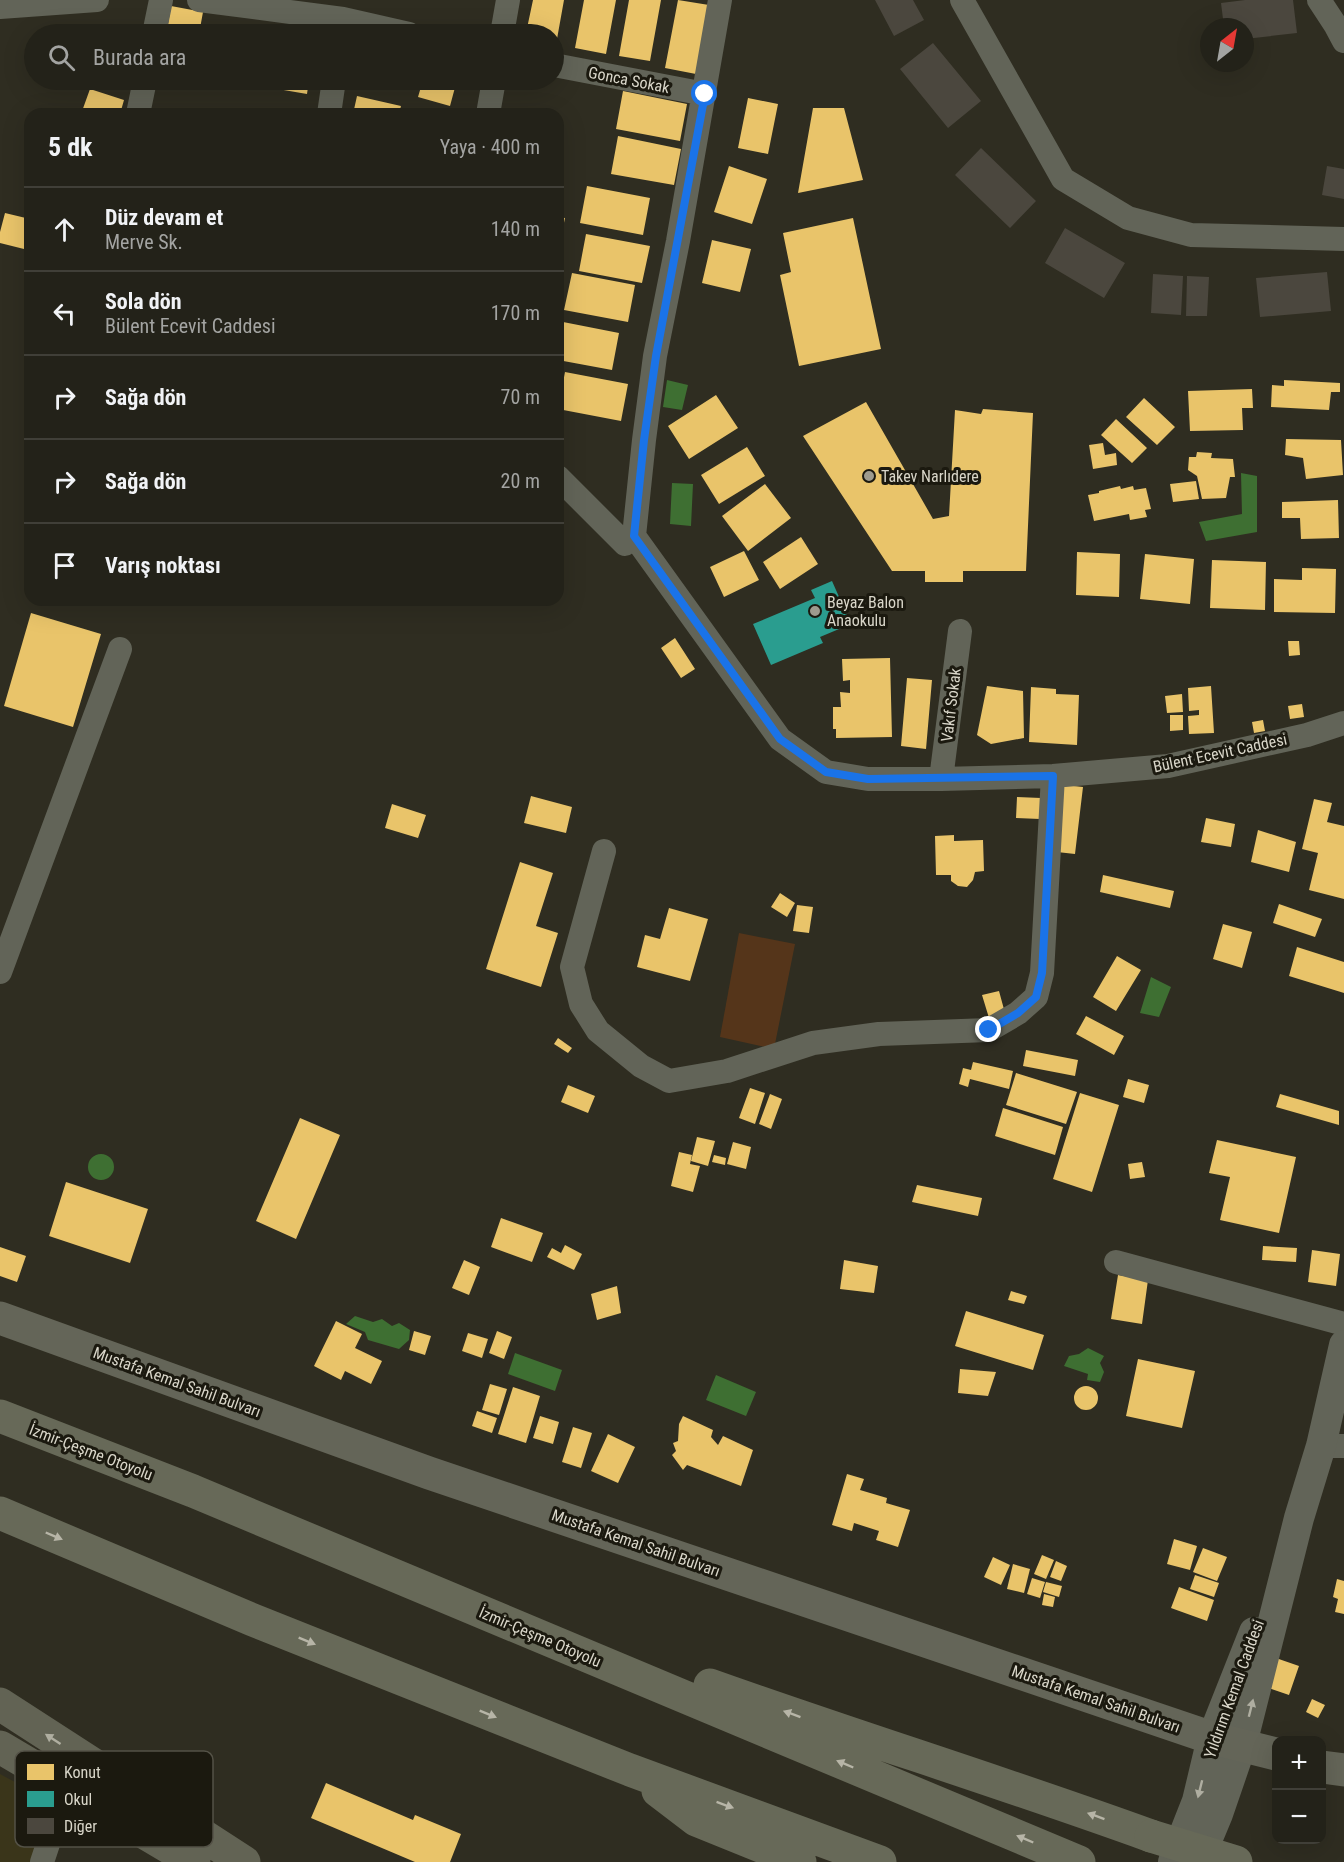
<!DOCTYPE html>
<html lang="tr">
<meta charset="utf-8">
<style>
:root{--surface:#232219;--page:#2f2f26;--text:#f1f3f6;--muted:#a3a4a2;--line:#403f38}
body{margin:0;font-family:"Roboto Condensed",sans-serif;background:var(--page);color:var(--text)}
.controls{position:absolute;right:18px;bottom:18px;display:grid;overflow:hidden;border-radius:12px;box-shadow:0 6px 24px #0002}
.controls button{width:54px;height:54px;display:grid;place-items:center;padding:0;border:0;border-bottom:2px solid var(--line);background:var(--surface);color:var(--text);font:30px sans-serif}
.compass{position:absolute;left:1200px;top:18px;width:54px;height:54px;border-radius:50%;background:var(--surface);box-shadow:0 6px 24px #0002;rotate:31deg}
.stop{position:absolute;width:18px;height:18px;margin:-14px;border:4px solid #1a73e8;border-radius:50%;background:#fff}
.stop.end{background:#1a73e8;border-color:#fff;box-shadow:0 2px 6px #0008}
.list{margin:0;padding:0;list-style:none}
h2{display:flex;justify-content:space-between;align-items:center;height:78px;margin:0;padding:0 24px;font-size:26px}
h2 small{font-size:20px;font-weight:400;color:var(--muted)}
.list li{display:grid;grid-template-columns:39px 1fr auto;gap:18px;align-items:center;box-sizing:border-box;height:84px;padding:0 24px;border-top:2px solid var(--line)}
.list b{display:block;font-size:22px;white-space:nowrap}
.list p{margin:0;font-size:20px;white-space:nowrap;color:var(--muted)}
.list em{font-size:20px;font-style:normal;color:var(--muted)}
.icon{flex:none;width:33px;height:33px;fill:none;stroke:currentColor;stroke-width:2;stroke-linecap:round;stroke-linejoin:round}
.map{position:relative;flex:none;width:1344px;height:1862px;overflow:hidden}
.search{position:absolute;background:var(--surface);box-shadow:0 6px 24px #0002;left:24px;top:24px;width:540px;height:66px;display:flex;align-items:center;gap:15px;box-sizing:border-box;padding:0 21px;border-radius:33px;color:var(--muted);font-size:22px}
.panel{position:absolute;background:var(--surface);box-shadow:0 6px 24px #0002;left:24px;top:108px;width:540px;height:498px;border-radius:18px}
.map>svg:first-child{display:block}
</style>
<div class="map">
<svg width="1344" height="1862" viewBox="0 0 1344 1862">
<rect width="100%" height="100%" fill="#2f2d21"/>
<!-- built -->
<path fill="#3a351a" d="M0 1774 56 1804 34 1862H0Z"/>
<!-- green -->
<path fill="#55351a" d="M739 933 795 944 774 1049 720 1037Z"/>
<!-- water -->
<path fill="#3e6f32" d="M667 380 688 385 682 410 663 407Z
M1241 473 1257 476V532L1206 541 1199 522 1242 514Z
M672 483 693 484 691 526 670 524Z
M1151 977 1171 987 1159 1017 1140 1013Z
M88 1167a13 13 0 1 1 26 0a13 13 0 1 1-26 0Z
M355 1316 373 1322 382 1319 392 1326 399 1323 410 1330 409 1340 399 1349 368 1340 365 1332 346 1324Z
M1088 1348 1104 1356 1100 1363 1104 1372 1100 1382 1087 1380 1088 1374 1064 1366 1069 1356 1079 1354Z
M515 1353 562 1370 555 1391 508 1374Z
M716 1375 756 1392 746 1416 706 1400Z"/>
<!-- homes -->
<path fill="#e9c46a" d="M533 0H564L557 39H554V34L526 33Z
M584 0H616L606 54 575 48Z
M629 0H661L650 61 619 56Z
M678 0 709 5 696 74 665 68Z
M171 6 203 12 199 34 167 30Z
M53 27 75 34H50Z
M267 80H309L307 94 266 87Z
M423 80H457L450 106 418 97Z
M90 89 124 100 120 114H81Z
M623 91 687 104 680 141 616 129Z
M357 96 401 106 399 114H353Z
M748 98 778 104 768 154 738 148Z
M813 108H844L863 180 798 193Z
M618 136 681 149 674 185 611 174Z
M729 166 767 179 752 224 714 212Z
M587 186 650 198 643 235 580 223Z
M5 213 30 219V241L28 250 0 243V232Z
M558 217 565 218 559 247H558Z
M853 218 881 349 799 366 780 275 791 272 783 233Z
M586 234 650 246 642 283 579 271Z
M712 240 751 249 740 292 702 283Z
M572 273 635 285 628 322 564 310Z
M558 321 619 333 612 370 558 360Z
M565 372 628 384 621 421 558 409Z
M1284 380 1340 383V392H1331L1329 410 1271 407 1272 385 1284 386Z
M1252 389 1253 408H1242L1243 430 1190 431 1188 391Z
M716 395 738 428 689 459 668 426Z
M1144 398 1175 427 1157 445 1126 417Z
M866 402 933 519 949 516 955 410 981 414 983 409 1033 413 1026 571H963V582H925V571H892L803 436Z
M1116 419 1147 448 1132 463 1101 435Z
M1286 439 1341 440 1343 475 1306 479 1303 458 1285 455Z
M1103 443 1105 455 1116 453 1117 465 1093 469 1089 445Z
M747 447 765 476 719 504 701 475Z
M1197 452 1212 453 1211 458 1233 459 1235 477H1230L1226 498 1202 499 1197 476 1188 470 1189 457H1196Z
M1196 481 1199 499 1173 502 1170 484Z
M765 484 791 518 748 551 722 516Z
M1120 486 1121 489 1133 486 1134 490 1146 488 1151 509 1145 510 1147 517 1130 520 1129 514 1094 521 1088 495 1099 493V491Z
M1338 500 1339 538 1301 539 1300 518H1282V502Z
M801 537 818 564 780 589 763 562Z
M744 551 759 580 724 597 710 567Z
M1077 552 1120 554 1119 597 1076 595Z
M1145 554 1194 559 1190 604 1140 599Z
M1212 560 1266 562 1265 610 1210 608Z
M1302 568 1336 569 1335 613 1274 612V579L1302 580Z
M31 613 101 634 73 727 4 706Z
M675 638 695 669 681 678 661 648Z
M1288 641H1299L1300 655 1289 656Z
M890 658 892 737 836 738V729H833V707H841L840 692 850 693V680L843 681 842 659Z
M907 678 932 680 926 749 901 746Z
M987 686 1023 691 1024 738 991 744 977 735Z
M1211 686 1214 733 1189 734 1188 716 1199 715V710L1189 711 1188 688Z
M1031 687 1056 689V694L1079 695 1077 745 1029 742Z
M1182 694 1183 712 1167 713 1165 696Z
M1302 704 1304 717 1290 719 1288 706Z
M1170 715H1183V730L1170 731Z
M1263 720 1265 731 1254 733 1252 722Z
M1064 785 1083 787 1075 854 1057 852Z
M531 796 572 807 566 833 524 823Z
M1017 797 1041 798 1040 819 1016 818Z
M1314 799 1332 803 1327 822 1344 826V899L1309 890 1318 853 1302 849Z
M392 804 426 815 418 838 385 828Z
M1206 818 1235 824 1231 847 1201 842Z
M1258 830 1296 842 1289 872 1251 862Z
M954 835V841L983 840 984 871 975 872 973 880 967 887 958 886 951 881V875H936L935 836Z
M520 862 553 873 536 926 558 933 541 987 486 969Z
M1103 875 1174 891 1170 908 1100 892Z
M780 893 795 903 787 917 771 907Z
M1279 904 1322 919 1315 937 1273 923Z
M797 905 813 907 809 933 793 931Z
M669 908 708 919 690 981 637 967 645 935 660 939Z
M1223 924 1252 932 1242 968 1213 959Z
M1297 947 1344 962V993L1289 976Z
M1117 956 1141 970 1116 1011 1093 997Z
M999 991 1005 1013 989 1018 982 995Z
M1086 1016 1124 1036 1114 1055 1076 1034Z
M558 1038 572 1048 568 1053 554 1044Z
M1026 1050 1078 1060 1075 1076 1023 1066Z
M973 1062 1013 1071 1009 1089 970 1079 968 1087 959 1084 963 1068 971 1070Z
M1016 1073 1077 1092 1066 1124 1006 1105Z
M1128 1079 1149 1085 1144 1103 1123 1097Z
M568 1085 595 1096 588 1113 561 1102Z
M750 1088 765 1093 755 1124 739 1118Z
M1080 1093 1119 1105 1092 1192 1053 1179Z
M770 1094 782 1099 771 1129 759 1124Z
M1280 1094 1339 1111V1125L1276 1107Z
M1003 1108 1063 1127 1055 1155 995 1136Z
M300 1118 340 1135 296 1239 256 1221Z
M697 1137 715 1141 708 1166 691 1161Z
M1217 1140 1296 1157 1279 1233 1220 1220 1230 1177 1209 1173Z
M733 1142 751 1147 746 1169 727 1164Z
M679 1152 692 1155 690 1164 700 1166 693 1192 671 1186Z
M714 1155 726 1158 725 1165 712 1162Z
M1142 1162 1145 1177 1130 1179 1128 1164Z
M66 1182 148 1209 130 1263 49 1236Z
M917 1185 982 1198 978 1216 912 1202Z
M501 1218 543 1233 532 1262 491 1247Z
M565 1245 582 1254 574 1270 547 1257 552 1248 561 1253Z
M1263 1246 1297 1248 1296 1262 1262 1260Z
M0 1247 26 1256 17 1282 0 1276Z
M1312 1250 1340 1254 1336 1286 1308 1282Z
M464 1260 480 1267 469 1295 452 1288Z
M844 1260 878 1266 874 1293 840 1289Z
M1118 1275 1148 1280 1142 1324 1111 1319Z
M617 1286 621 1313 597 1320 591 1294Z
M1011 1291 1027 1296 1024 1304 1008 1300Z
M966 1311 1044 1335 1033 1370 955 1346Z
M336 1321 362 1334 355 1348 382 1361 371 1384 345 1371 341 1380 314 1366Z
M414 1331 431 1336 425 1355 409 1350Z
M497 1331 512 1337 504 1359 489 1353Z
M468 1333 488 1339 482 1358 462 1351Z
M1138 1359 1195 1371 1182 1428 1126 1416Z
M960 1369 996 1372 988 1396 958 1393Z
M490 1384 507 1389 499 1415 482 1410Z
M1074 1398a12 12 0 1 1 24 0a12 12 0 1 1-24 0Z
M513 1387 540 1396 526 1443 498 1434Z
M477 1411 497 1418 492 1433 472 1426Z
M540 1416 559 1422 553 1444 533 1438Z
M683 1416 713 1430 711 1437 718 1445 723 1436 753 1450 741 1486 687 1465 683 1470 672 1455 676 1451 673 1443 678 1441 679 1424Z
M573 1427 592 1433 581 1468 562 1462Z
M608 1434 635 1447 618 1483 591 1471Z
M847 1474 864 1479 860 1490 887 1498 886 1503 910 1510 898 1547 876 1540 879 1531 854 1523 852 1531 832 1525Z
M1174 1539 1197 1546 1190 1570 1167 1564Z
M1203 1548 1227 1557 1217 1581 1193 1572Z
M1042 1555 1054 1560 1046 1579 1034 1574Z
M993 1557 1010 1565 1001 1585 984 1577Z
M1056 1561 1067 1566 1061 1581 1050 1577Z
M1013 1564 1030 1569 1024 1593 1007 1589Z
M1195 1575 1219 1583 1214 1597 1190 1589Z
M1032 1578 1045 1582 1040 1598 1027 1594Z
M1337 1579 1344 1581V1614L1335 1612 1338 1599 1333 1597Z
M1046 1582 1062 1586 1059 1597 1043 1592Z
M1179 1587 1214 1600 1207 1621 1171 1608Z
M1044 1594 1055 1597 1053 1607 1042 1605Z
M1273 1657 1299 1666 1289 1695 1263 1686Z
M1312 1699 1325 1705 1318 1718 1306 1712Z
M326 1783 413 1820 415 1815 461 1834 450 1862H415L311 1818Z"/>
<!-- schools -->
<path fill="#2a9d8f" d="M832 581 851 624 820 637 823 643 771 665 753 624 815 598 811 590Z"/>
<!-- building -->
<path fill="#4b473e" d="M875 0H913L924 20 894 36Z
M1245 0H1293L1297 33 1245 39V27H1224L1221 3Z
M933 43 981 101 948 128 900 69Z
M981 148 1036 201 1010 228 955 175Z
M1327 166 1344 169V199L1322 195Z
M1065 228 1125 263 1104 298 1045 263Z
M1327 272 1331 311 1260 317 1256 278Z
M1153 274 1183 276 1181 315 1151 313Z
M1187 276 1209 277 1207 316H1186Z"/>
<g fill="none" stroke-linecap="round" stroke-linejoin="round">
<!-- minor -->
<path stroke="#626458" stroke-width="24" d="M199 0 343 19 409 34
M962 0 1063 179 1128 218 1191 235 1344 239
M1319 0 1336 26 1344 41
M0 7 97 0
M154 34 161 0
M502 34 508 0
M554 65 705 94
M138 114 145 80
M329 114 334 80
M488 114 494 80
M558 477 625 544 634 536
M634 536 780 739 826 772 868 779H941L1053 776 1168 766 1307 735 1344 723
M634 536 644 440 655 356 678 241 720 0
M941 779 960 631
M604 851 572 967 581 1004 598 1031 641 1066 669 1081 727 1071 813 1043 879 1034 989 1030 1018 1013 1036 997 1042 973 1053 776
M0 972 120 649
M1116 1262 1344 1324
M1321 1446H1344
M42 1862 52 1832 71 1788"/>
<!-- tertiary -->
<path stroke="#626458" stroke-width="30" d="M1173 1862 1197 1801 1212 1738 1254 1632
M1198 1862 1218 1814 1242 1744 1299 1518 1321 1446 1344 1345"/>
<!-- secondary -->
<path stroke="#646558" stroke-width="33" d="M0 1318 429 1473 1212 1738 1276 1754
M1322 1767 1344 1770"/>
<!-- primary -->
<path stroke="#626354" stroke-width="33" d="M0 1704 244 1862
M0 1747 194 1862"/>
<!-- motorway -->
<path stroke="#676958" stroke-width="33" d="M0 1416 193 1491 1079 1862
M0 1513 253 1620 630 1770 880 1862
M710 1685C856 1737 1005 1783 1151 1836
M658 1791 696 1820 800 1862"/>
<!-- motorway-bridge -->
<path stroke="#676958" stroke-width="33" d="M1151 1836 1236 1862"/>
</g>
<!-- one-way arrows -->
<defs><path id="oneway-solid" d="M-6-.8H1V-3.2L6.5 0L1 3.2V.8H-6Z" transform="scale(1.5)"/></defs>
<g fill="#b7b5a7">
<use href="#oneway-solid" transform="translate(54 1536) rotate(23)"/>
<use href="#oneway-solid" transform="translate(307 1641) rotate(22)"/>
<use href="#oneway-solid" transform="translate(488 1714) rotate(22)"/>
<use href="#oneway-solid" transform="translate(792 1714) rotate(-160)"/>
<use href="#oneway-solid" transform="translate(845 1764) rotate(-157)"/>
<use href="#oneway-solid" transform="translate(725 1805) rotate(20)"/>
<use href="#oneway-solid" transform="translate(1096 1816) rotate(-160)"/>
<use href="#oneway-solid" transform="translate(1025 1839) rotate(-157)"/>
</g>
<g fill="#afaea1">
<use href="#oneway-solid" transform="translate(1251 1708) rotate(-76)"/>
<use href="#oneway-solid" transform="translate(1200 1789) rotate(104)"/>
</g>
<use fill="#afaea0" href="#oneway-solid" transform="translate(53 1739) rotate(-147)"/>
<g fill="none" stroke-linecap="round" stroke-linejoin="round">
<!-- route -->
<path stroke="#1a73e8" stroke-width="8" d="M705 94 656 356 644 440 634 536 780 739 826 772 868 779 1053 776 1042 973 1036 997 1018 1013 989 1030"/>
</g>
<!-- markers -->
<g fill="#9e9b8e" stroke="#1b190f" stroke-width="2">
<circle cx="869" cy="476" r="6"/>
<circle cx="815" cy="611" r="6"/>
</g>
<g text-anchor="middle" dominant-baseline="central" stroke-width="6" stroke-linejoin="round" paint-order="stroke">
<!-- street labels -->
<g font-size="16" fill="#d9d6c9" stroke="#1b190f">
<text transform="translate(629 80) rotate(11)">Gonca Sokak</text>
<text transform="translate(951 705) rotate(-83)">Vakıf Sokak</text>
<text transform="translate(1220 753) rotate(-12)">Bülent Ecevit Caddesi</text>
<text transform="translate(177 1382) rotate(20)">Mustafa Kemal Sahil Bulvarı</text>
<text transform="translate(91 1452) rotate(21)">İzmir-Çeşme Otoyolu</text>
<text transform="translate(636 1543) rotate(19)">Mustafa Kemal Sahil Bulvarı</text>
<text transform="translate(540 1637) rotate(23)">İzmir-Çeşme Otoyolu</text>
<text transform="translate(1234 1689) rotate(-70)">Yıldırım Kemal Caddesi</text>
<text transform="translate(1096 1699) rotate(19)">Mustafa Kemal Sahil Bulvarı</text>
</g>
<!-- poi labels -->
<g font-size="16" fill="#d9d6c9" stroke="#1b190f" text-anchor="start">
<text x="881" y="476">Takev Narlıdere</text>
<text x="827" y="602">Beyaz Balon<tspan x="827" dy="18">Anaokulu</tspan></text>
</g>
</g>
<!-- legend -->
<rect x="15" y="1751" width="198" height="96" rx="9" fill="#1b190f" stroke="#545247" stroke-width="1.5"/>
<rect x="27" y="1764" width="27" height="16" fill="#e9c46a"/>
<rect x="27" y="1791" width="27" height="16" fill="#2a9d8f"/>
<rect x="27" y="1818" width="27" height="16" fill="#4b473e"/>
<g font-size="16" fill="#d9d6c9">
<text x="64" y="1778">Konut</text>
<text x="64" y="1805">Okul</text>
<text x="64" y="1832">Diğer</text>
</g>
</svg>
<div class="controls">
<button>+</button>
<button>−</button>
</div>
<svg class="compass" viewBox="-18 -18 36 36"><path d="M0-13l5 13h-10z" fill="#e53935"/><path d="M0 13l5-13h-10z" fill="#a3a4a2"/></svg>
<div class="stop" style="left:705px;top:94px"></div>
<div class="stop end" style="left:989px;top:1030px"></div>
<div class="search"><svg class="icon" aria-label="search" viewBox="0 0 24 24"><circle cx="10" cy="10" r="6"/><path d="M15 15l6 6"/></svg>Burada ara</div>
<section class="panel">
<h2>5 dk<small>Yaya · 400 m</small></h2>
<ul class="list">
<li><svg class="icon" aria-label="ahead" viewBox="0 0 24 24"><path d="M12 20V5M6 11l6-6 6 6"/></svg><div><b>Düz devam et</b><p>Merve Sk.</p></div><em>140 m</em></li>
<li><svg class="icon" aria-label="left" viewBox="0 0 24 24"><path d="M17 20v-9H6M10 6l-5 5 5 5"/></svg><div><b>Sola dön</b><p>Bülent Ecevit Caddesi</p></div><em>170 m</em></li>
<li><svg class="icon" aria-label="right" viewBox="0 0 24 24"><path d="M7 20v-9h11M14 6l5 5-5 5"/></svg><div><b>Sağa dön</b></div><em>70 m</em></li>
<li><svg class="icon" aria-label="right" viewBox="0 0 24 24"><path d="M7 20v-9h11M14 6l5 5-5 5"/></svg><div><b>Sağa dön</b></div><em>20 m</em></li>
<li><svg class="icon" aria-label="arrive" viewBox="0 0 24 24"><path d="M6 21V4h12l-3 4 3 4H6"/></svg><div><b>Varış noktası</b></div></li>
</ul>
</section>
</div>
